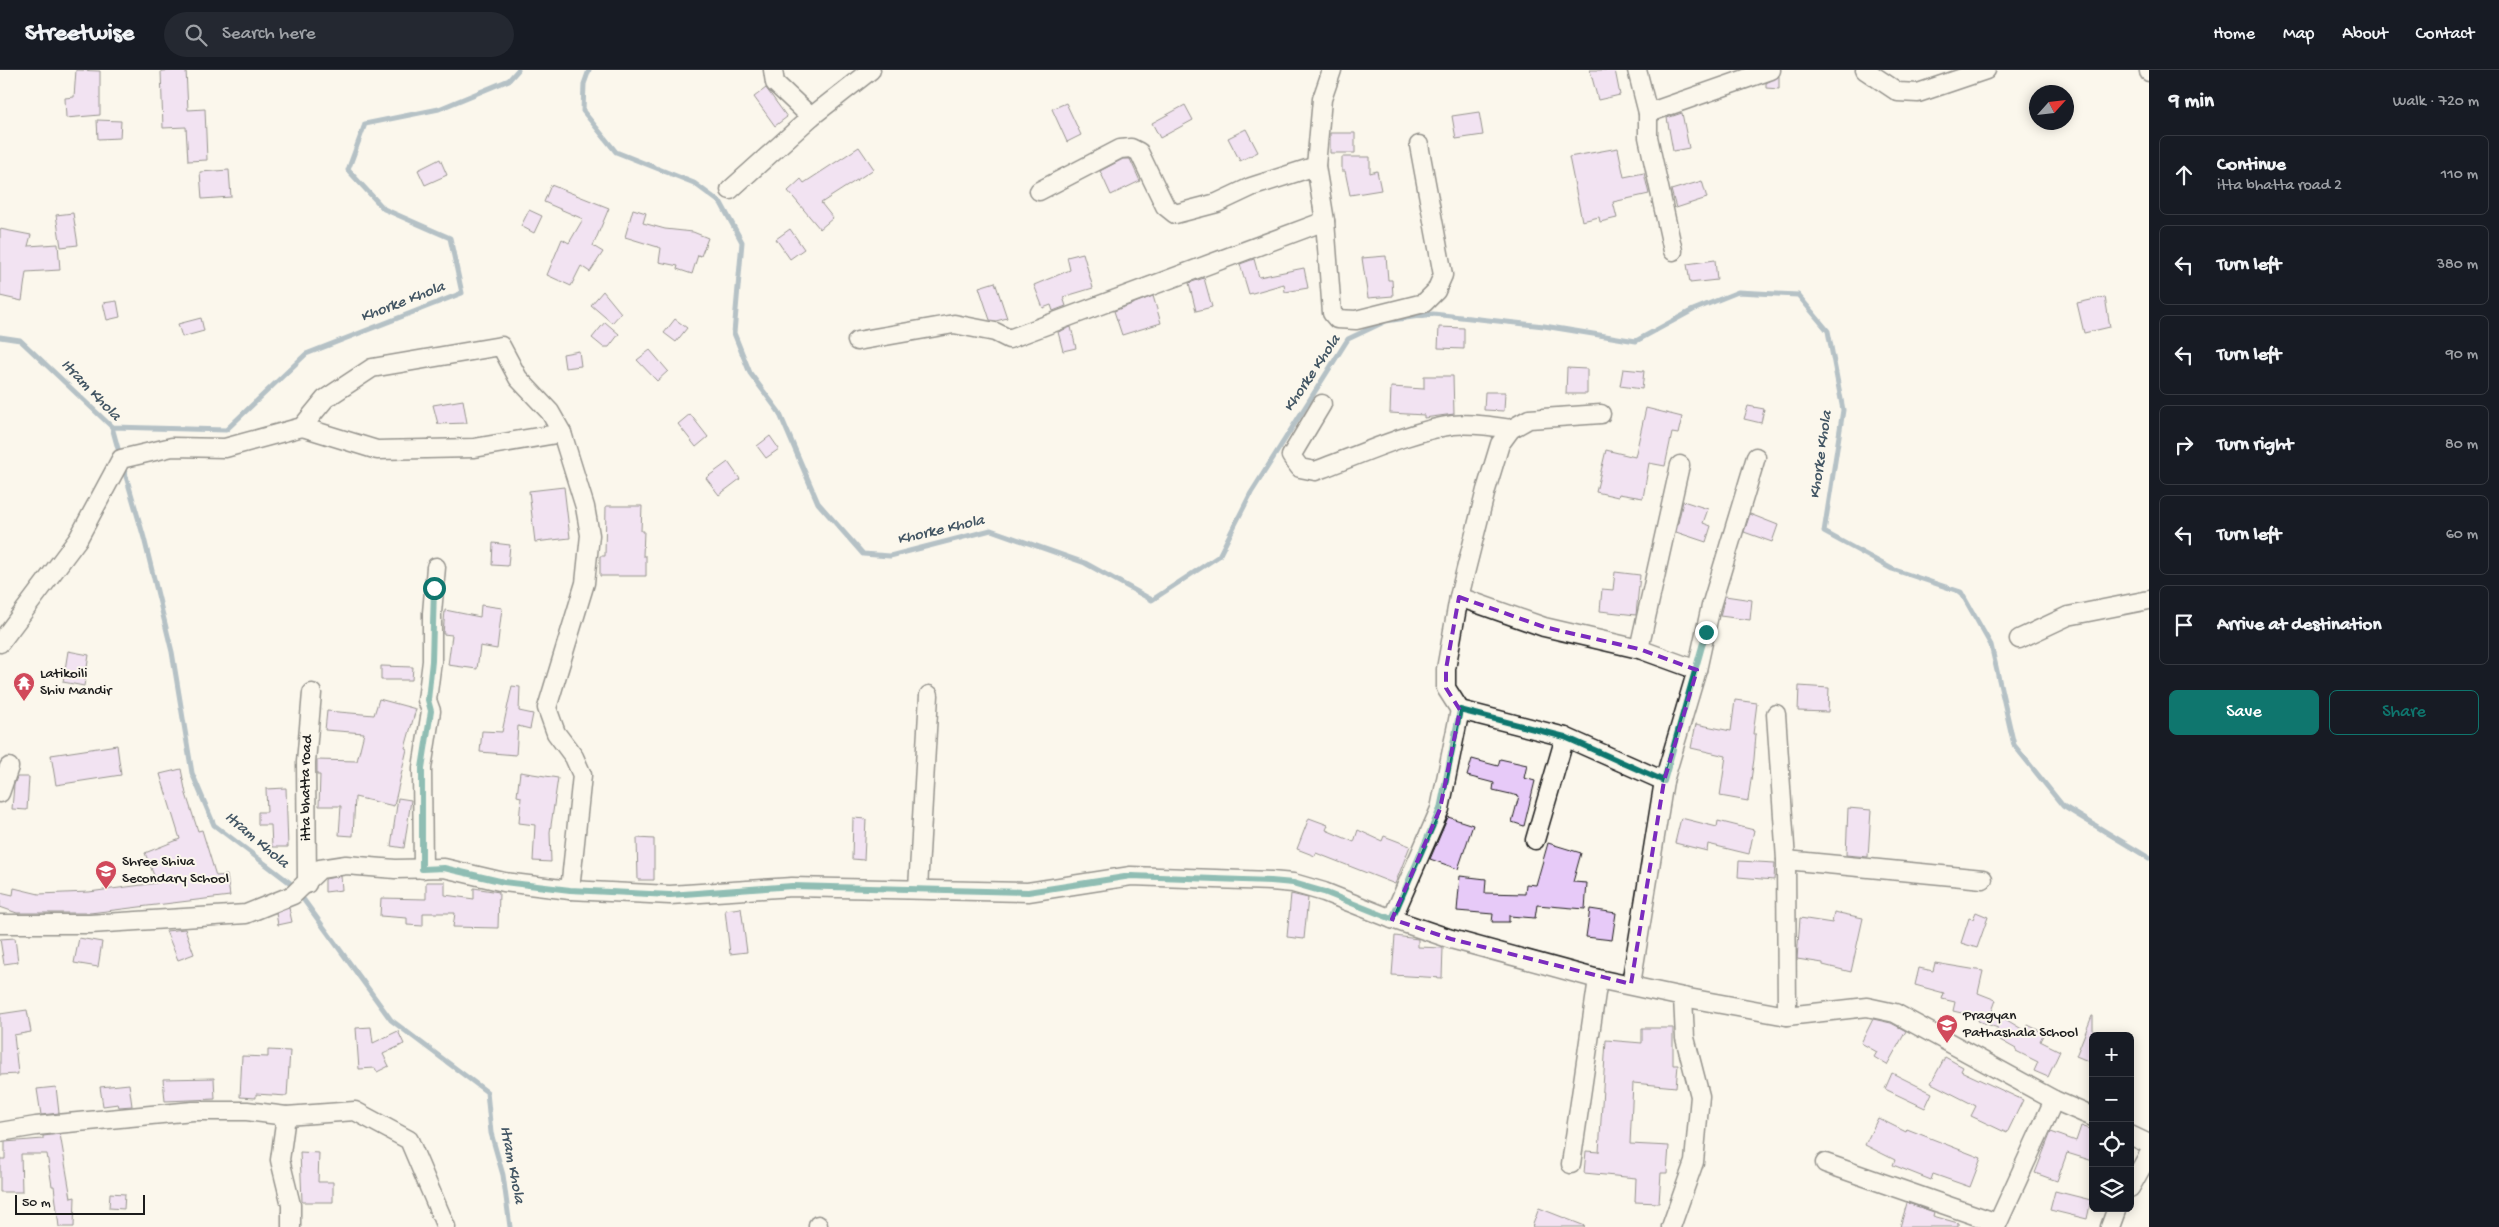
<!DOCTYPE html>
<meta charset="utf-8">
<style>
:root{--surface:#171b24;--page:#242831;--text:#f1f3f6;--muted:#9ea1a6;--line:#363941;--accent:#0f766e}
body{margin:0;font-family:"Gochi Hand",sans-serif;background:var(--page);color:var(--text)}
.controls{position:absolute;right:15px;bottom:15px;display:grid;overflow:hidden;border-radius:8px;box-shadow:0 2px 12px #0003}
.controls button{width:45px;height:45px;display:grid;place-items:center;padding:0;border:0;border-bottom:1px solid var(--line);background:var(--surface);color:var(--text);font:25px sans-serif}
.compass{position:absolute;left:2029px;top:15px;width:45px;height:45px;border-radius:50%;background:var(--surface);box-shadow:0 2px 12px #0003;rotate:63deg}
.scale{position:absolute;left:15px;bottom:12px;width:130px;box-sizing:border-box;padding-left:5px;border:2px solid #1c1c1c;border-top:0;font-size:14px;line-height:18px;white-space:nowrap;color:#1c1c1c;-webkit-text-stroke:4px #fbf7ec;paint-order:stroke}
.stop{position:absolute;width:15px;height:15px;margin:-11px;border:4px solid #0f766e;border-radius:50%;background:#fff}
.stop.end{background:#0f766e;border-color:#fff;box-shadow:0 1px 5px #0008}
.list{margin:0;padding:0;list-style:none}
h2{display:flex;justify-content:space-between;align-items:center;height:65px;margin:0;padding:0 20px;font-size:21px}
h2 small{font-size:16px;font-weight:400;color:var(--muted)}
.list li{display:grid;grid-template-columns:32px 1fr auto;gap:15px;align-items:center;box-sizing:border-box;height:80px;margin:0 10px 10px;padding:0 10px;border:1px solid var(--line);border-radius:8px}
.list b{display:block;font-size:19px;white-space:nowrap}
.list p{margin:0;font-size:16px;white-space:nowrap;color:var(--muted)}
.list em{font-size:16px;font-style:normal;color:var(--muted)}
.actions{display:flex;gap:10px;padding:15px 20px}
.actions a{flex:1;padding:11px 0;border:1px solid var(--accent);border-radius:8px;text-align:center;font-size:18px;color:var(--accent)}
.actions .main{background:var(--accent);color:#fff}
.icon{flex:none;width:28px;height:28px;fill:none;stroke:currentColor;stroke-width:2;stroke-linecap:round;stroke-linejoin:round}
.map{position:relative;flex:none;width:2149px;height:1157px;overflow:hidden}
header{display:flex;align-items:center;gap:30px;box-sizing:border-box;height:70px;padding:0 25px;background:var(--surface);border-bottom:1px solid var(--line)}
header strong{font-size:24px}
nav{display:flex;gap:28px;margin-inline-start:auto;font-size:18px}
.search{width:350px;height:45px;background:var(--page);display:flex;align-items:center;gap:12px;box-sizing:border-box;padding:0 18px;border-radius:28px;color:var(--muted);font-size:19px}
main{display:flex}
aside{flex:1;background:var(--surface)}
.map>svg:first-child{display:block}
</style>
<header>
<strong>Streetwise</strong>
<div class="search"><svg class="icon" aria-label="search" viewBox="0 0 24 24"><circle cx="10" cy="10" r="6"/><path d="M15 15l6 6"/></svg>Search here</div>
<nav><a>Home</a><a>Map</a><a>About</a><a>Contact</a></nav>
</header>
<main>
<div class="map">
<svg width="2149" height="1157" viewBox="0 0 2149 1157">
<rect width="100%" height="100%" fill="#fbf7ec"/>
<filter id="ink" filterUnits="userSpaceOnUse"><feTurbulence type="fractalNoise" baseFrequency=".02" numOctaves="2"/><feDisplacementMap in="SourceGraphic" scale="10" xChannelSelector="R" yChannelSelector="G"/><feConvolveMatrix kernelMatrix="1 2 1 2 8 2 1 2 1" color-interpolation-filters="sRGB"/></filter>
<g filter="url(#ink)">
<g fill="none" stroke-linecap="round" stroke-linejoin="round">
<!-- stream -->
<path stroke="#5e7e96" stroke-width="5" d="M589 0 584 14 583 41 616 82 694 113 721 133 742 172 734 263 750 303 779 342 818 433 863 484 890 486 991 460 1085 493 1152 530 1219 486 1251 423 1348 269 1386 251 1433 244 1544 256 1636 271 1693 240 1738 222 1798 225 1828 261 1843 340 1824 462 1892 499 1961 522 1991 575 2014 675 2063 736 2149 788
M0 267 20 270 112 357 120 386
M112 357 226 360 306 284 462 223 450 168 384 139 348 100 365 54 439 39 509 10 518 0
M123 396 144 468 172 582 192 703 214 755 289 812 298 822 391 950 487 1022 491 1063 503 1105 510 1157"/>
</g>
<!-- building -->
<path fill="#e7caf8" stroke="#1c1c1c" d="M76 0 100 1V45L66 48 65 28 74 27Z
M186 0 188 40 205 39 207 90 188 91 186 57 163 58 161 1Z
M1590 0H1615L1620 25 1598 30Z
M1779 6V19L1766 18V13Z
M766 18 787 47 775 56 754 27Z
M1066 33 1081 65 1067 72 1052 39Z
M1185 35 1193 50 1160 68 1152 53Z
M1479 42 1483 65 1456 69 1452 46Z
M1682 43 1689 78 1673 81 1667 48Z
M97 50 121 51 120 68 98 69Z
M1246 59 1258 82 1240 91 1228 68Z
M1330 63H1355V83H1330Z
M859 77 874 99 821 133 833 148 820 159 788 121 801 109 804 113Z
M1618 78 1624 107 1644 103 1649 124 1613 132 1617 148 1600 152 1599 147 1582 151 1569 87Z
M1342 87H1370V103L1377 101 1381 120 1350 125 1345 101H1342Z
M440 89 447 105 425 115 418 100Z
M1123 89H1130L1140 111 1111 125 1100 101Z
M229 100 231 127 202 129 200 102Z
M1702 111 1707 128 1676 138 1671 120Z
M551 115 609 138 593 176 603 182 590 202 581 196 571 216 547 205 562 169 569 173 583 149 544 132Z
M633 139 646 143 643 153 665 159 693 162 708 168 701 186 698 185 692 204 677 199 678 196 659 192 661 178 625 167Z
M529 140 542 146 534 163 521 156Z
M73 143 78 175 61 177 56 145Z
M0 159 31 165 28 176 58 174 60 200 26 202 22 231 0 226Z
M790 159 804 179 790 189 776 169Z
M1083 183 1093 218 1063 227 1066 236 1053 241 1051 235 1043 238 1034 215 1070 200 1067 187Z
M1386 186 1388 210H1392L1393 226 1368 228 1362 188Z
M1254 189 1259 207 1304 198 1308 218 1285 222 1284 214 1249 224 1240 194Z
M1715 190 1717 210 1690 213 1687 194Z
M1204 208 1212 237 1196 241 1189 213Z
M995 212 1007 248 996 251 990 250 979 217Z
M603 221 621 243 612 253 591 235Z
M1153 226 1161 253 1122 265 1114 241Z
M2105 227 2110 257 2084 263 2077 233Z
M117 231 120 247 107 250 103 233Z
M201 248 204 261 182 267 178 254Z
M675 249 687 258 676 272 664 263Z
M605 252 619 264 609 277H603L592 268Z
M1071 257 1076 278 1063 281 1058 262Z
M1439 257 1464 258V279L1438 278Z
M650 280 668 301 657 311 637 290Z
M579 281 581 296 565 298 563 284Z
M1567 298 1587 299V324H1566Z
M1623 299 1644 301 1642 319 1620 316Z
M1424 306H1453L1454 344 1424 348V345L1390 343 1391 317 1424 319Z
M1485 322H1505L1504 341 1484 340Z
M463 330 467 353 438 354 433 335Z
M1748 336 1764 339 1761 353 1744 349Z
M1646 338 1682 347 1678 364 1672 363 1665 396 1649 393 1643 428 1619 424 1618 427 1596 422 1606 380 1635 387Z
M690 344 708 367 696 377 678 354Z
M770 366 779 379 766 388 757 376Z
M728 392 740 409 719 425 706 408Z
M564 417 570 468 535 472 529 421Z
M1683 431 1708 439 1703 453 1711 456 1706 472 1676 462Z
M606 436H642L641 461H644L643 486H646V506H600V486H605Z
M1750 444 1778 455 1772 472 1744 462Z
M493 473 510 475 508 496 492 495Z
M1615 502 1640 505 1636 545 1600 541 1602 519 1613 520Z
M1725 526 1752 530 1750 550 1720 546Z
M481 535 502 538 497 579 480 576 477 599 448 595 452 565 443 564 445 540 480 547Z
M68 581 89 585 84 616 63 612Z
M381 596 413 597 412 610H381Z
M512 616 520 617 519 641 533 644 530 659 518 656 516 685 480 682 482 661 502 662Z
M1799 616 1829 618 1828 642 1798 641Z
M379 629 416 639 405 678 407 679 394 736 355 727 353 766 339 765 341 736H319L320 705H317V690L357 691 364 663 325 660 327 641 374 645Z
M1735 630 1757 633 1753 664H1756L1754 689 1748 731 1720 726 1726 686 1691 678 1696 654 1731 661Z
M117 675 121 705 56 715 51 685Z
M1472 689 1498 696 1500 689 1527 695 1524 708 1535 711 1524 756 1512 752 1519 726 1493 720 1494 713 1467 706Z
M181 699 186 724 198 761 202 760 216 806 227 805 230 826 90 843H17L0 837V822L13 825 14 818 39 824 89 822 157 813 145 783 180 769 160 704Z
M520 702 558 708 550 762 551 792 533 791 535 755 519 753 521 727 517 726Z
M17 707H29L27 740 12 739 14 715Z
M286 718 288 777H272L271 755H258V742H267L266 719Z
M398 728 411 730 404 778 391 776Z
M1848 738 1871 740 1868 787 1846 785Z
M1448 747 1473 755 1458 799 1430 789Z
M853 748 866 749 864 790 852 789Z
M1309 748 1328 755 1326 760 1354 772 1358 760 1382 771 1384 766 1410 776 1395 814 1316 783 1315 786 1297 779Z
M1681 748 1717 757 1718 751 1754 760 1749 784 1708 774 1707 781 1675 773Z
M637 768 654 769V810H638Z
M1548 773 1581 783 1573 812 1587 813 1585 839 1537 835 1535 848 1509 846V852H1492L1493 844 1457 841 1460 806 1486 809 1485 823 1525 824 1526 814 1536 815Z
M1739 791 1775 793 1774 810 1738 807Z
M341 806 342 820 325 822V809Z
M426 812H445V825L474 829V818L499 822 498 858 453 857 455 843H423V856L407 855V848L380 846 381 828 426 829Z
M1291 824 1308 828 1304 869 1287 867Z
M289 838 292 852 278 855 276 843Z
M741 838 747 882 730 884 725 840Z
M1590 839 1616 843 1612 870 1586 867Z
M1834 842 1863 848 1851 902 1823 895V893L1797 889 1800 848 1832 853Z
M1976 842 1988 847 1977 878 1961 873 1969 848 1973 849Z
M185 859 194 884 178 890 166 861Z
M1395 866 1418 869V877L1443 878 1442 908 1392 905Z
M15 868 18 892 4 894 0 869Z
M79 868 102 872 98 897 74 893Z
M1935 893 1983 901 1978 923 1996 930 1992 941 2025 961 2028 955 2044 963 2040 971 2060 981 2048 1007 2034 1001 2038 992 2016 981V979L1993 966 1998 958 1978 951 1979 947 1953 941 1955 932 1942 929 1944 923 1915 915 1919 898 1933 901Z
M27 940 31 962 14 965 18 1004 0 1005V944Z
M2092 946H2093V993L2076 986Z
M1873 949 1891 953 1906 961 1887 995 1874 987 1877 982 1861 973Z
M371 957 373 973 398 961 404 974 383 984 389 996 377 1002 375 998 359 999 356 958Z
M1642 958H1673V995H1678L1676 1017 1633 1013 1630 1074 1669 1076 1667 1103H1661L1659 1133 1635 1132 1636 1108 1584 1103 1586 1081 1599 1082 1606 970 1642 973Z
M268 980 290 981 287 1026 256 1024V1028L240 1027 242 986 268 987Z
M1945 987 1963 997 1961 1001 2023 1030 2007 1063 1971 1046 1976 1036 1931 1013Z
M1892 1003 1932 1023 1925 1038 1885 1019Z
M214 1008 215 1029 165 1031 163 1009Z
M129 1014 132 1036 119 1037 118 1034 103 1036 100 1017Z
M56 1017 59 1043 41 1045 37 1019Z
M1878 1048 1906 1062 1907 1059 1981 1088 1970 1117 1933 1104 1931 1110 1893 1095 1895 1090 1865 1075Z
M2081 1056 2093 1060V1091L2067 1083 2057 1111 2035 1103 2051 1062 2076 1071Z
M60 1064 71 1128 75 1127 74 1157H59L54 1116H52L47 1084H21L22 1122H0V1089H5V1072L43 1069V1066Z
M300 1082 319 1083 318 1112H333V1132H302Z
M2055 1121 2091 1130 2087 1149 2050 1140Z
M110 1123 125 1124 124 1139 109 1138Z
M1907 1133 1934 1142 1933 1146 1958 1153V1157H1900Z
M1539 1138 1585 1156 1584 1157H1532Z"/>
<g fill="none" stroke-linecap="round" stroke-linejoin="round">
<!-- street casing -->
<g stroke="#1c1c1c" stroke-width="21">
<g id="street">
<path d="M773 0 775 13 811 47"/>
<path d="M1332 0 1322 29 1316 96 1325 151 1332 243 1337 249 1356 250 1424 233 1436 221 1443 205 1419 75"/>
<path d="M1637 0 1648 43 1771 0"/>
<path d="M1865 0 1898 22 1918 23 1986 0"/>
<path d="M2149 0V2"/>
<path d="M1648 43V67L1673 181"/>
<path d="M730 120 811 47 871 0"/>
<path d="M1039 121 1120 79 1131 78 1139 82 1165 136 1175 144 1217 133 1251 117 1316 96"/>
<path d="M857 271 954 254 995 262 1009 269 1325 151"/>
<path d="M1322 334 1291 386 1300 398 1315 401C1357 386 1410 361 1453 355 1472 353 1492 356 1511 359"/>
<path d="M1601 344 1529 349 1511 359 1500 374 1486 420 1459 527 1544 557 1639 579 1697 600"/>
<path d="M302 357 377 380 474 378 562 363"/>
<path d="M1459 527 1446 599V618L1460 640"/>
<path d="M2019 569 2068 546 2149 530"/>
<path d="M0 573 78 469 121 389 172 377 225 378 302 357 325 329 372 298 501 276 518 308 550 342 562 363 585 437 590 465 585 513 547 638 556 663 574 687 582 705 570 820"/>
<path d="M1639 579 1680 395"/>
<path d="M1776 644 1786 790 1787 946"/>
<path d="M0 723 9 697"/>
<path d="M1535 770 1565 667"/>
<path d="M1786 790 1983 809"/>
<path d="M423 799 422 698 431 641 427 630 432 591V543L436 497"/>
<path id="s1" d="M307 814 306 692 312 623"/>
<path d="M918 819 929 625"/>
<path d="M1392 849 1440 739 1460 640 1565 667 1664 711"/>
<path d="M0 854H90L246 844 293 825 320 799 346 795 395 799 444 798 504 812 570 820 670 825 792 817 1028 822 1131 806 1271 811 1293 813 1324 822 1392 849 1451 869 1598 909 1683 927 1787 946 1867 937 1895 943 2054 1030 2093 1047"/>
<path d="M1631 914 1664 711 1697 600 1711 536 1756 387"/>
<path d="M286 1046 280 1090 291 1135V1157"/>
<path d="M0 1062 36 1056 193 1041H247L286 1046 355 1041 409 1070 446 1157"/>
<path d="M2130 1065 2149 1074"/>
<path d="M1825 1093 1997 1153"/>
<path d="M1571 1094 1598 909"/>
<path d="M2130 1118 2149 1084"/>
<path d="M818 1157V1155"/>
<path d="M1671 1157 1694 1092 1700 1026 1685 968 1683 927"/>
<path d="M1996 1157 2054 1030"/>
<path d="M2110 1157 2117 1138"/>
</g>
</g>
<!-- street -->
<use href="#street" stroke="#fbf7ec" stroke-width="18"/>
</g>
</g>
<g fill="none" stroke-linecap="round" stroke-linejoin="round" filter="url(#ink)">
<!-- route -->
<path stroke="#0f766e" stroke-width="6" d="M434 518 432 591 428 630 431 641 422 698V799L444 798 504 812 570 820 670 825 792 816 1028 822 1131 806 1271 811 1293 813 1324 822 1392 849 1440 739 1460 640 1565 667 1664 711 1706 562"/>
</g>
<!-- marked area -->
<path d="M0 0H2149V1157H0ZM1459 527 1544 557 1639 579 1697 600 1664 711 1631 914 1451 869 1392 849 1440 739 1460 640 1446 618V599Z" fill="#fbf7ec" fill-opacity=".55" fill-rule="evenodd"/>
<path fill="none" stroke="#7b2cbf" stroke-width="4" stroke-dasharray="10 6" stroke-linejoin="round" d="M1459 527 1544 557 1639 579 1697 600 1664 711 1631 914 1451 869 1392 849 1440 739 1460 640 1446 618V599Z"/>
<!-- icons -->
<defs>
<g id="temple-pin" transform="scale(1.125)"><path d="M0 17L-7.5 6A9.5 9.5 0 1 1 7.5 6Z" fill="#d1495b" stroke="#fbf7ec"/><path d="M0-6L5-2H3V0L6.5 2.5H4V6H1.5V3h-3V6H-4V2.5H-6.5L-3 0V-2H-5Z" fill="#fff"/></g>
<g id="school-pin" transform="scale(1.125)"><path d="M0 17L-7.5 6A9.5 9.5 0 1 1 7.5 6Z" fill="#d1495b" stroke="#fbf7ec"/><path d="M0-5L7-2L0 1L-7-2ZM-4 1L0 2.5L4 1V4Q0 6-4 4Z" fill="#fff"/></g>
</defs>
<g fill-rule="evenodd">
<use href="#temple-pin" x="24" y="613"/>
<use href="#school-pin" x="106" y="801"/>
<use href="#school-pin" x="1947" y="955"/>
</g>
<g text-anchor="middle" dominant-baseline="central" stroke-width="4" stroke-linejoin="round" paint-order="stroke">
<!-- poi labels -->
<g font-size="15" fill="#1c1c1c" stroke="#fbf7ec" text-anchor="start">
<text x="40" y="604">Latikoili<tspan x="40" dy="17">Shiv Mandir</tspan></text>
<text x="122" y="792">Shree Shiva<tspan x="122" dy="17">Secondary School</tspan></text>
<text x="1963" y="946">Pragyan<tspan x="1963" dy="17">Pathashala School</tspan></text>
</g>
<!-- street labels -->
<g font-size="15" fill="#1c1c1c" stroke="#fbf7ec">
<text stroke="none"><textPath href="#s1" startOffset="96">itta bhatta road</textPath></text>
</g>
<!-- water labels -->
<g font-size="16" font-style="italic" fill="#425563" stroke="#fbf7ec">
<text transform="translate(403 233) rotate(-21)">Khorke Khola</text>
<text transform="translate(1313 304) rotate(-56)">Khorke Khola</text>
<text transform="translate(90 321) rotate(46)">Itram Khola</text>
<text transform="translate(1822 385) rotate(-82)">Khorke Khola</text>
<text transform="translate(941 461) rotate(-13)">Khorke Khola</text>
<text transform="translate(256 771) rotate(40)">Itram Khola</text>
<text transform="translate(511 1095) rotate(79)">Itram Khola</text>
</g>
</g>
</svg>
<div class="controls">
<button>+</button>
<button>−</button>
<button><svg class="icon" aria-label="locate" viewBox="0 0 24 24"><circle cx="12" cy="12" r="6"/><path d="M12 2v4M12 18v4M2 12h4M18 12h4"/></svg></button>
<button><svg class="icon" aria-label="layers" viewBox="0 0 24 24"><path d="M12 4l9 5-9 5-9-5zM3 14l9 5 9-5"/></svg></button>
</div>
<svg class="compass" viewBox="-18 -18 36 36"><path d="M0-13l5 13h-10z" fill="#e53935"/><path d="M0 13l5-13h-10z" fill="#9ea1a6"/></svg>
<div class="scale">50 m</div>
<div class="stop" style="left:434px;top:518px"></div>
<div class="stop end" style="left:1706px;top:562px"></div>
</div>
<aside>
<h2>9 min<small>Walk · 720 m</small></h2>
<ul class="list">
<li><svg class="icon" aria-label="ahead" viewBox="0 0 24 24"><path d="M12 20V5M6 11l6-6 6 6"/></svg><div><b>Continue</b><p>itta bhatta road 2</p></div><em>110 m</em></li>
<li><svg class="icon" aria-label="left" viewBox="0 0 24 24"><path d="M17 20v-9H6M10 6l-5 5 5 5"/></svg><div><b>Turn left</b></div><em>380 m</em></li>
<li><svg class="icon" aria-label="left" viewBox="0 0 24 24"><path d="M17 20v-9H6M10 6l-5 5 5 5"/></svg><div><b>Turn left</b></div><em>90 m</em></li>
<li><svg class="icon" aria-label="right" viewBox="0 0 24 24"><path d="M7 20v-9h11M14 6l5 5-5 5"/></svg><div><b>Turn right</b></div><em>80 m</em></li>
<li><svg class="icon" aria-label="left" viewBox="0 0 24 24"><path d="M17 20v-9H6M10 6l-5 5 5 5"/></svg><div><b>Turn left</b></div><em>60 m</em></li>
<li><svg class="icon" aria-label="arrive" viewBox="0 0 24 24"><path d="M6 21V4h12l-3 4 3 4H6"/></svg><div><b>Arrive at destination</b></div></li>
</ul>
<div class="actions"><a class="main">Save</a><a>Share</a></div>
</aside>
</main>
